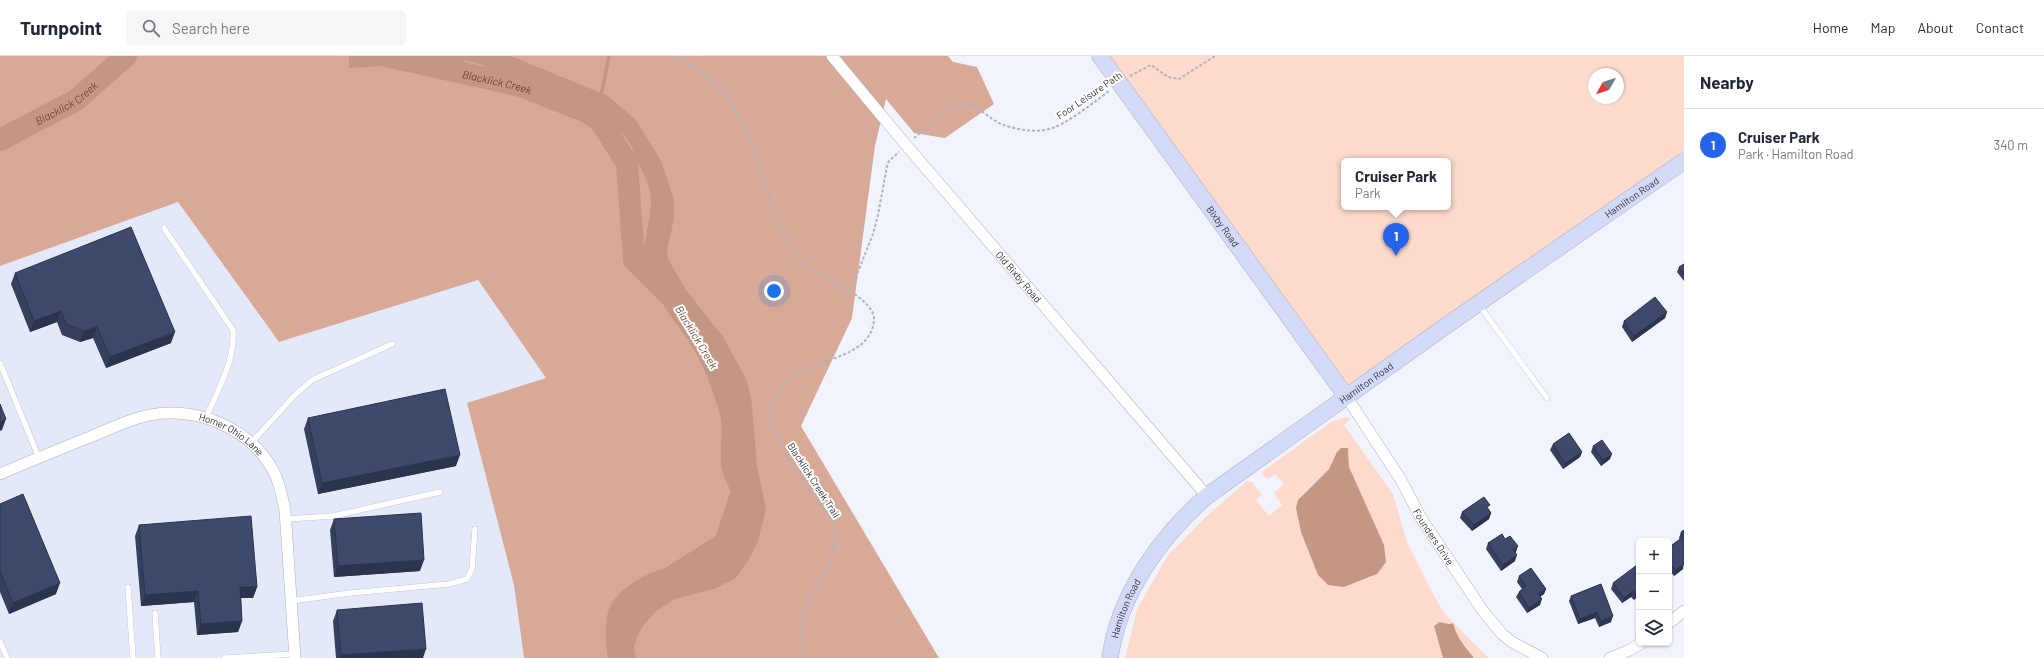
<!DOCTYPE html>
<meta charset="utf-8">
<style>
:root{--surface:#fff;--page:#f6f6f7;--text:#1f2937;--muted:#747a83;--line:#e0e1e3;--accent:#2563eb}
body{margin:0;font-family:Barlow,sans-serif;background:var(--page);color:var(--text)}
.controls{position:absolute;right:12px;bottom:12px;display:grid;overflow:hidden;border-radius:6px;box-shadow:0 1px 3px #0004}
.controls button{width:36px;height:36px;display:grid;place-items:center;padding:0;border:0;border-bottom:1px solid var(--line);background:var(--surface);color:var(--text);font:20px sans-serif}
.compass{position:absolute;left:1588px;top:12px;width:36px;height:36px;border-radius:50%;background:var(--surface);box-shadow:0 1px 3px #0004;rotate:231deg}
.you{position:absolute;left:774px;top:235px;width:14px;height:14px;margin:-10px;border:3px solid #fff;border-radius:50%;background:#1a73e8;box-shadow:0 0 0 6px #1a73e833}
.badge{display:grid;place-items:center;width:26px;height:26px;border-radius:50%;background:var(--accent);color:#fff;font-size:13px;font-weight:700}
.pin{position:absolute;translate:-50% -33px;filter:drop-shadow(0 1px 2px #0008)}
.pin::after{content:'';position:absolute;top:21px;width:14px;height:12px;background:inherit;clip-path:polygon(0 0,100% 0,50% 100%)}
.popup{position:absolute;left:1341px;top:102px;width:110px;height:52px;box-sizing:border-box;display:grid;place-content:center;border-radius:6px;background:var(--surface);filter:drop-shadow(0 1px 3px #0005);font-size:13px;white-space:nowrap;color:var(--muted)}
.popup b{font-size:15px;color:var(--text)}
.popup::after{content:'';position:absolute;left:50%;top:100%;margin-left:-8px;border:8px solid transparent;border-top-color:var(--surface)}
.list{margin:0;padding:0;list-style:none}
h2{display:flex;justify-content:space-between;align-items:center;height:52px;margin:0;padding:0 16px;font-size:17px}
h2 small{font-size:13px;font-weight:400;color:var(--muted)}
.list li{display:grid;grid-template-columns:26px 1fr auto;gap:12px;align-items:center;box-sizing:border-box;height:72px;padding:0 16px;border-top:1px solid var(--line)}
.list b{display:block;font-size:15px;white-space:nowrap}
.list p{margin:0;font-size:13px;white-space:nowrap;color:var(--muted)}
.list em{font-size:13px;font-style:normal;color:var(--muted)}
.icon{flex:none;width:22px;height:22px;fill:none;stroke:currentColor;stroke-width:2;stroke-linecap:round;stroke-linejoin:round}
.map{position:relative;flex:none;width:1684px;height:602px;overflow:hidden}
header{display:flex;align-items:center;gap:24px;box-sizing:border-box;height:56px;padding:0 20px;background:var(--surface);border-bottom:1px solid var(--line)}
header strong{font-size:19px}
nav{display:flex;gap:22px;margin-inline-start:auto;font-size:14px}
.search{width:280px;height:36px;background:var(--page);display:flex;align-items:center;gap:10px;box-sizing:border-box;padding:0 14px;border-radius:6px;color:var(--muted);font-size:15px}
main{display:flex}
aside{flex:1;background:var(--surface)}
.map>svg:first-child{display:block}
</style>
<header>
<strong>Turnpoint</strong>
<div class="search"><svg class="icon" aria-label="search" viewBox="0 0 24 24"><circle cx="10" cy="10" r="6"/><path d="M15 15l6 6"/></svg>Search here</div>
<nav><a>Home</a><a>Map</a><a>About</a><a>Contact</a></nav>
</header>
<main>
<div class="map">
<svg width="1684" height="602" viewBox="0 0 1684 602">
<rect width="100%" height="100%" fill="#f1f4fd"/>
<!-- built -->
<path fill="#e4e9f9" d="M178 146 279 286 478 224 546 322 468 347 514 529 524 602H0V210Z"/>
<!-- green -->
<path fill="#fddacb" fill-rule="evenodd" d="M1100 0H1684V105L1346 340ZM1594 18H1618V42H1594ZM1344 105H1448V151H1344Z
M1346 361 1351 363 1344 369 1393 438 1407 486 1433 538 1444 557 1488 602H1474C1466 592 1454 581 1453 567 1447 569 1442 566 1436 567L1434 570 1443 602H1125L1137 553 1168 499 1209 458 1247 425 1252 426 1262 439 1256 444 1269 460 1282 449 1274 437 1284 428 1275 418 1268 423 1265 422 1262 418 1263 415 1331 366ZM1348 392 1349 411 1385 495V509L1371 521 1344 531 1328 529 1318 519 1311 502 1303 438 1329 413 1337 396Z"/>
<!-- forest -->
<path fill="#d7a996" d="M0 0H948L953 6 977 11 994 48 945 82 914 77 886 43 875 90 852 262 801 370 939 602H524L514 529 467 347 546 322 478 224 279 286 178 146 0 210Z"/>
<!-- water -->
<path fill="#c39783" d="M349 0H511L608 40 636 64 661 105 674 144V163L667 194 668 203 686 234 723 281 744 319 749 332 752 349 757 410 766 453 758 485 748 505 736 522 714 533 675 543 656 555 643 570 637 581 634 592 636 602H608C606 587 604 571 608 556 613 536 646 516 666 512 674 510 683 512 692 510 712 506 731 491 738 472 747 449 726 434 722 414 718 394 725 374 719 355 712 331 703 307 689 286 674 263 656 242 645 217 638 200 652 165 651 143 650 127 641 114 635 100 631 86 623 73 607 72L602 80 536 34 483 9 468 5 349 12Z
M1341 392H1348L1349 411 1384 489 1386 506 1377 518 1344 531 1328 529 1318 519 1314 509 1301 476 1296 452 1298 444 1329 413 1337 396Z
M1439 566 1449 568 1453 567C1456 580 1465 591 1474 602H1443L1434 570Z"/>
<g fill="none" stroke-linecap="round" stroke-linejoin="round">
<!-- stream -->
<path stroke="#c39783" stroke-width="3.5" d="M601 40 609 0"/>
<!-- river -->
<g stroke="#c39783" stroke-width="22">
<path id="s1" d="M386 0 521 30 597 60 627 107 634 204 666 236"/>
<path id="s2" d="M0 84 76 44 126 0"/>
<path d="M662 527 725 487 744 430 742 420"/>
</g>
<!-- lane casing -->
<g stroke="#aeb1b9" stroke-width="6">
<path id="lane" d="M164 172 233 274C235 306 218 333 206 362
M1479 249 1547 342
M0 307 39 402
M252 386 295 339 312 324 392 288
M286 463 333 460 440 436
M128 531 133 602
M291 545 350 537 449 528 467 523 472 513 475 473
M155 557 158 602
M0 585 7 602
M225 602 295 598"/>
</g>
<!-- street casing -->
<g stroke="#aeb1b9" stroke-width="12">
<g id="street">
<path id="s3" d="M832 0 906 89 1207 440"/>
<path id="s4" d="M1346 340 1401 424 1421 462 1483 555 1502 578 1512 586 1542 602"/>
<path id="s5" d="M0 418C30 405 60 393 90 381 114 371 142 357 168 357 211 356 254 378 274 416 280 428 282 441 285 454L295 602"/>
<path d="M1669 567 1684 555"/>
<path d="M1610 602 1630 594 1641 587"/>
</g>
</g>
<!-- secondary casing -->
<g stroke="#aeb1b9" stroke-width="17">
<g id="secondary">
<path id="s6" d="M1100 0 1346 340"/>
<path id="s7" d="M1110 602C1119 538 1160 481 1207 440L1450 267 1684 105"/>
</g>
</g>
<!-- path -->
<path stroke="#b0b2b9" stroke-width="2" stroke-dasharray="3 2" stroke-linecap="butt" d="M675 0C688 9 703 17 715 29 740 53 753 89 763 121 771 146 778 171 792 193 797 200 803 208 811 213 826 224 875 242 874 264 871 302 817 302 794 320 787 326 781 334 777 342 772 350 769 359 772 368 783 405 813 434 833 465 841 501 817 521 806 553 801 569 802 586 802 602
M1130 20 1151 9 1168 21 1179 23 1215 0
M914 82C927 71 941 56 958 50 975 44 987 62 1001 68 1017 74 1039 78 1055 71 1069 66 1096 45 1109 35
M850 236 873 178 878 159 887 110 889 105 899 96"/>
<!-- lane -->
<use href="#lane" stroke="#fff" stroke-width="5.5"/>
<!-- street -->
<use href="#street" stroke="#fff" stroke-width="11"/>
<!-- secondary -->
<use href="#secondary" stroke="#d3daf7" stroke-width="16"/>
</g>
<!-- wall -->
<path fill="#363f5d" d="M1684 208V225L1677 216 1679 211Z
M15 217 171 287 106 312 93 282 80 286 62 279 57 266 30 276 11 228Z
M1667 256 1665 262 1632 286 1622 271 1624 265Z
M308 362 456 410 318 438 304 373Z
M1553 388 1582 396 1580 401 1563 413 1550 394Z
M1593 390 1610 403 1601 410 1591 396Z
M0 448 56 538 9 558 0 536Z
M1488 454 1491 457 1489 463 1472 475 1460 462 1462 456Z
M334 463 420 515 334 521 330 474Z
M139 469 257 531 253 542H241L242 565 238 576 197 579 194 546 141 550 135 480Z
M1684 474 1683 513 1674 520 1671 516 1680 484 1679 482 1681 476Z
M1505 483 1516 496 1515 497V505L1501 515 1486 493 1488 487Z
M1639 511V541L1638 540 1634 544 1631 541 1622 547 1611 533 1613 527Z
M1519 520 1546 533 1544 538 1540 541V549L1527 557 1516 541 1519 536 1522 533 1517 526Z
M1601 528 1611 566 1599 571 1595 562 1578 568 1569 545 1571 540Z
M337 554 423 602H336L333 565Z"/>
<!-- shaded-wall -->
<path fill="#2c334c" d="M61 255 57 266 30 276 34 265Z
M1667 256 1665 262 1632 286 1634 280Z
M97 271 93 282 80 286 84 275Z
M175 276 171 287 106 312 110 301Z
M6 363 2 374 0 375V366Z
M1582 396 1580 401 1563 413 1565 407Z
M1612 398 1610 403 1601 410 1603 404Z
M460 399 456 410 318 438 322 427Z
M1491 457 1489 463 1472 475 1474 469Z
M1518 490 1516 496 1511 499 1513 494Z
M1517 499 1515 505 1501 515 1503 509Z
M424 504 420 515 334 521 338 510Z
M1684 505 1683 513 1674 520 1676 514Z
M1673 511 1671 516 1669 518V513Z
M60 527 56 538 9 558 13 547Z
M240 531H257L253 542H236Z
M1546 533 1544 538 1536 543 1538 538Z
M198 535 194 546 141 550 145 539Z
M1633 535 1631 541 1622 547 1624 542Z
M1639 536 1638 540 1634 544 1636 538Z
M1542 543 1540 549 1527 557 1529 552Z
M1597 556 1595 562 1578 568 1580 563Z
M1613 560 1611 566 1599 571 1601 565Z
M242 565 238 576 197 579 201 568Z
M426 593 423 602H339L341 599Z"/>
<!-- building -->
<path fill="#3f496c" stroke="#2c334c" d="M131 171 175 276 110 301 97 271 84 275 66 268 61 255 34 265 15 217Z
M1684 208V218L1679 211Z
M1655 241 1667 256 1634 280 1624 265Z
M445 333 460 399 322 427 308 362Z
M0 348 6 363 0 366Z
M1569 377 1582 396 1565 407 1553 388Z
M1602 384 1612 398 1603 404 1593 390Z
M23 438 60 527 13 547 0 515V448Z
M1484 441 1490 449 1487 451 1491 457 1474 469 1462 456Z
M421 457 424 504 338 510 334 463Z
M251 460 257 531H240L242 565 201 568 198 535 145 539 139 469Z
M1684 474V508L1676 514 1673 511 1669 513V491L1683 481 1681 476Z
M1502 478 1505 483 1510 480 1518 490 1513 494 1517 499 1503 509 1488 487Z
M1637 509 1639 511V536L1636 538 1633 535 1624 542 1613 527Z
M1531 512 1546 533 1538 538 1542 543 1529 552 1519 536 1526 530 1519 520Z
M1601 528 1613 560 1601 565 1597 556 1580 563 1571 540Z
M422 547 426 593 341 599 337 554Z"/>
<g text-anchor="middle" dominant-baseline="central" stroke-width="4" stroke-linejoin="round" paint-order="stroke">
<!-- street labels -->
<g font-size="10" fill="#313235" stroke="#fff">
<text transform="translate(1089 39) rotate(-34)">Foor Leisure Path</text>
<text stroke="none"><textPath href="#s7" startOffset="712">Hamilton Road</textPath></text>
<text stroke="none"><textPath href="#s6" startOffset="210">Bixby Road</textPath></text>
<text stroke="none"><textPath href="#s3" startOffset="289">Old Bixby Road</textPath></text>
<text stroke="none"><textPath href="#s7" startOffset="388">Hamilton Road</textPath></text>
<text stroke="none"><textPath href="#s5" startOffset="248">Homer Ohio Lane</textPath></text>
<text transform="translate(814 424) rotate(57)">Blacklick Creek Trail</text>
<text stroke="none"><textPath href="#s4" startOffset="166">Founders Drive</textPath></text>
<text stroke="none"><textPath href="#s7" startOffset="52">Hamilton Road</textPath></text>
</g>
<!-- water labels -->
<g font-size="11" font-style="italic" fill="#7c4126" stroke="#fff">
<text stroke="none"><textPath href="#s1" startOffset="114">Blacklick Creek</textPath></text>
<text stroke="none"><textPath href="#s2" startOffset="76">Blacklick Creek</textPath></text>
<text transform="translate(697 281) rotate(59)">Blacklick Creek</text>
</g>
</g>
</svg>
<div class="controls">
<button>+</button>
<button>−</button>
<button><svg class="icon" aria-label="layers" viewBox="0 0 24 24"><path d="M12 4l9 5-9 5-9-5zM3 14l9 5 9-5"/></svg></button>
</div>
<svg class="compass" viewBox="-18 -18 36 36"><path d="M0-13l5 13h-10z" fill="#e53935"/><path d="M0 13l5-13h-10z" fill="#747a83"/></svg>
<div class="you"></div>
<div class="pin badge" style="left:1396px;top:200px">1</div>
<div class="popup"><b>Cruiser Park</b>Park</div>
</div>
<aside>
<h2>Nearby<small></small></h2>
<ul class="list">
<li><span class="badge">1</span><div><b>Cruiser Park</b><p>Park · Hamilton Road</p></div><em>340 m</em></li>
</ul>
</aside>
</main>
